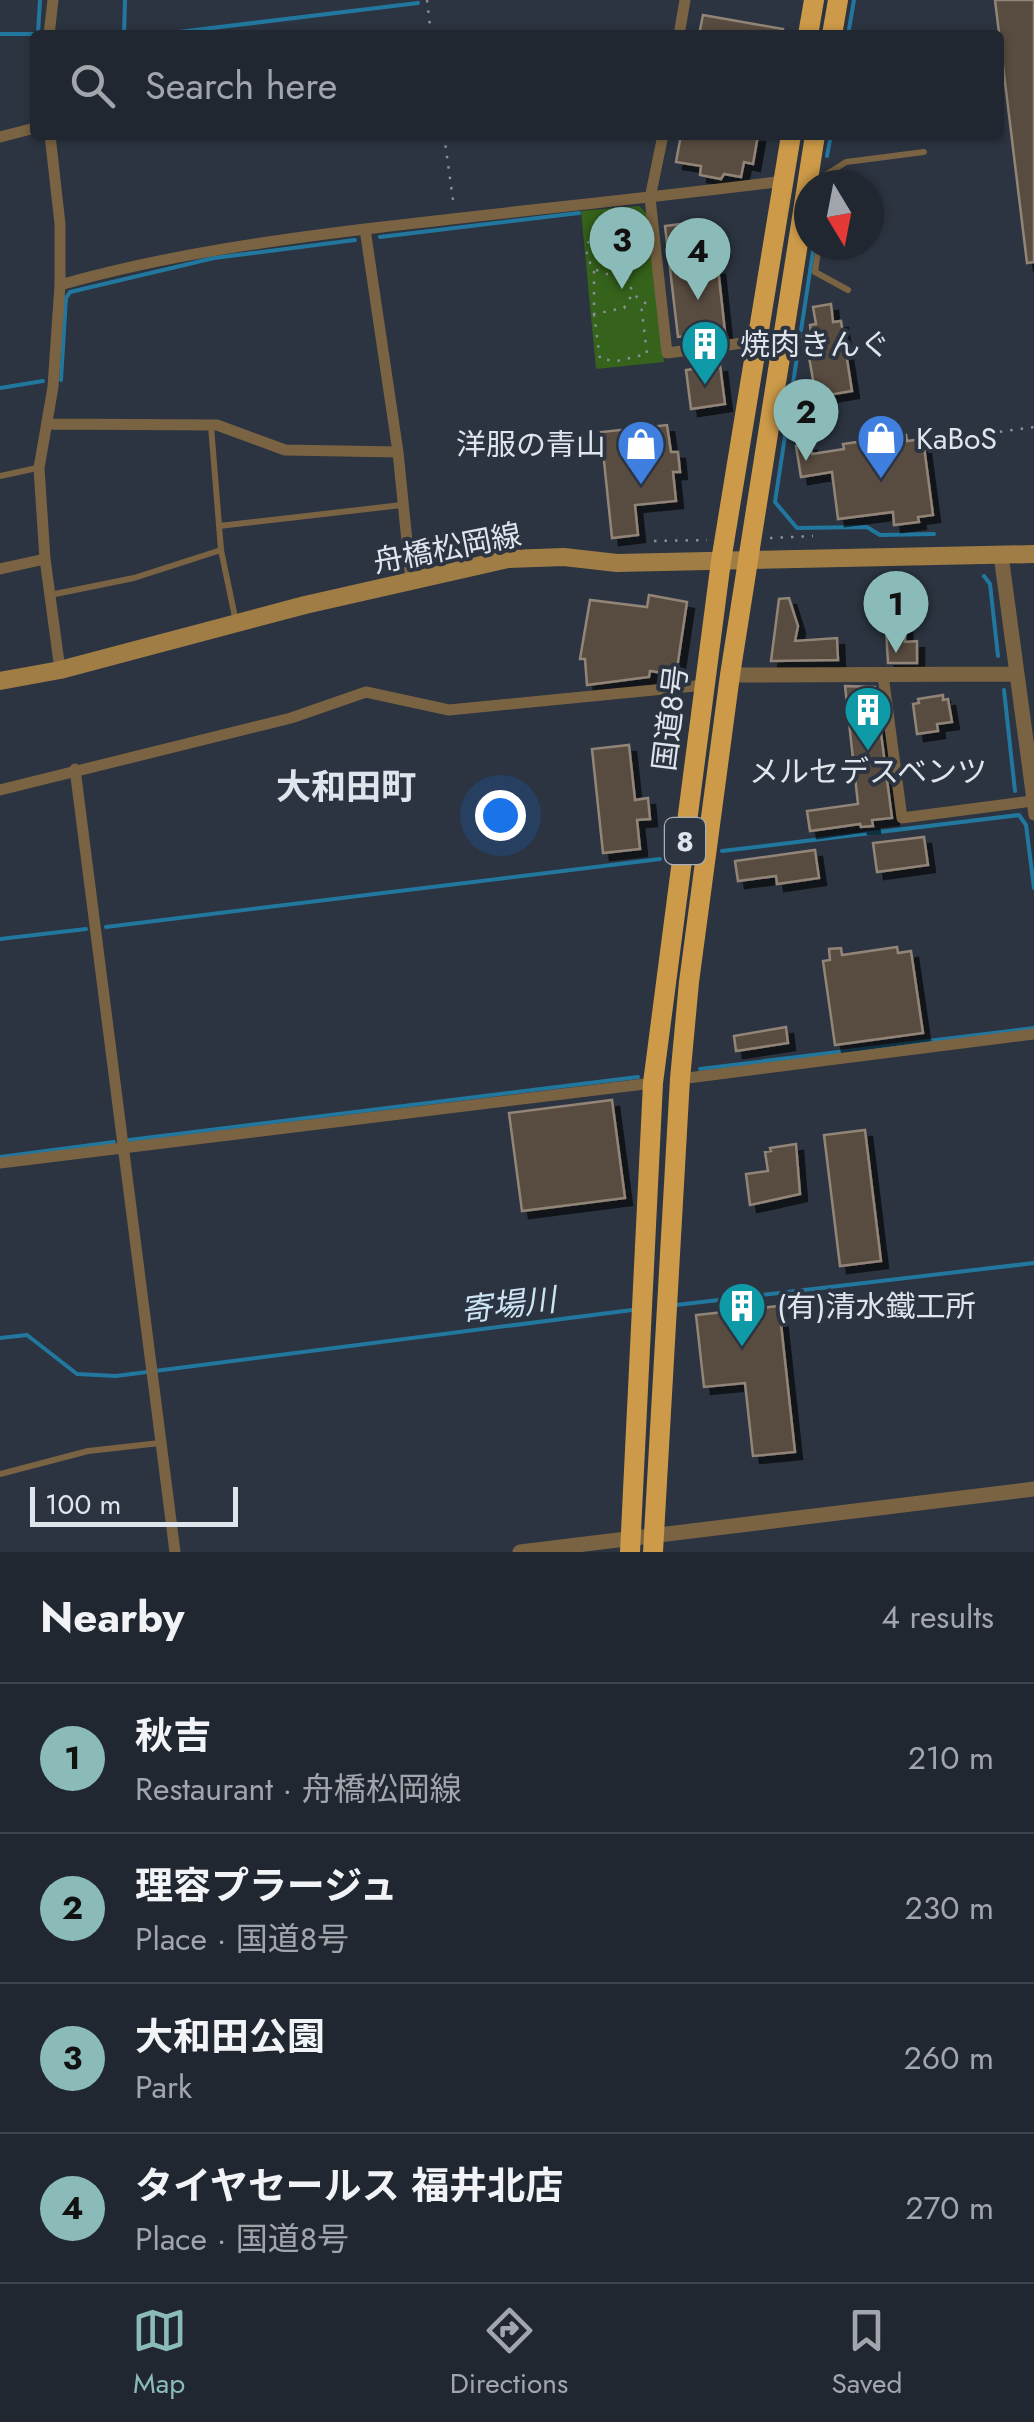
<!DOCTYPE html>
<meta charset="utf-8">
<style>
:root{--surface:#202730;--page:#282f38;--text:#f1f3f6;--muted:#a2a5ab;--line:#3d444c;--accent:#8bbbb9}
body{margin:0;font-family:Jost,"Noto Sans JP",sans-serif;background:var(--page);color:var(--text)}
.compass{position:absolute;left:794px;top:170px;width:90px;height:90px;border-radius:50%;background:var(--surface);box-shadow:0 2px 8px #0004;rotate:170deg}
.scale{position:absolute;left:30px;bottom:25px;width:208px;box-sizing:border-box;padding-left:10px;border:5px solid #dfe5ed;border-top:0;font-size:28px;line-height:35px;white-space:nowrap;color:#dfe5ed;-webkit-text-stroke:8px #2b3440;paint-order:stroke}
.you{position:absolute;left:500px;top:815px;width:35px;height:35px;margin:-25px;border:8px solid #fff;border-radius:50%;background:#1a73e8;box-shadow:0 0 0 15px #1a73e833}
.badge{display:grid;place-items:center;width:65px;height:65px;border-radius:50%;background:var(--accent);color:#111;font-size:32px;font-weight:700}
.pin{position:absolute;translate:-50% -82px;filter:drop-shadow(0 2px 5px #0008)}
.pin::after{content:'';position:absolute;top:52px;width:35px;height:30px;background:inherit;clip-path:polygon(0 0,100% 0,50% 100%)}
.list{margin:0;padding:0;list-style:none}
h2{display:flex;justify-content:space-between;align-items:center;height:130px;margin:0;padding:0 40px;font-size:42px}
h2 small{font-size:32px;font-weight:400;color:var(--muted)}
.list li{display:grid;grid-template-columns:65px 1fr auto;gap:30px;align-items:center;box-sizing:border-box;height:150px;padding:0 40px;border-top:2px solid var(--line)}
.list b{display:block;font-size:38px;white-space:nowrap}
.list p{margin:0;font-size:32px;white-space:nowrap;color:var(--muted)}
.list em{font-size:32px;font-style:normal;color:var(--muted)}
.icon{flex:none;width:55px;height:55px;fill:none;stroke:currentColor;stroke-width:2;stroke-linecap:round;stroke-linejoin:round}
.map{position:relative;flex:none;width:1034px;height:1552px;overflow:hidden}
.search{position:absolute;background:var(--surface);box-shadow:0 2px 8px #0004;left:30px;right:30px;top:30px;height:110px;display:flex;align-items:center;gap:25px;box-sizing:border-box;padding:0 35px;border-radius:10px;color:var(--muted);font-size:38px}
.sheet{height:730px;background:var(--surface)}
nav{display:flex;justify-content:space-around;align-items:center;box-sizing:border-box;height:140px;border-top:2px solid var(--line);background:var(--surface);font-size:28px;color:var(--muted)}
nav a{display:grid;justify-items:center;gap:5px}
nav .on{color:var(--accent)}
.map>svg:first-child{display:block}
</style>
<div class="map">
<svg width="1034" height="1552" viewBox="0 0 1034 1552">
<defs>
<filter id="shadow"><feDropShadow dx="7" dy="7" stdDeviation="0" flood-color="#0009"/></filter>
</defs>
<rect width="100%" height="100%" fill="#2b3440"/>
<!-- green -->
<path fill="#35631b" d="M639 206 649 216 664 362 596 369 581 211Z"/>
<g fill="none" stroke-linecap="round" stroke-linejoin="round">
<!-- stream -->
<path stroke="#22779f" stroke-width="4" d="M0 34H38L40 0
M124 35 125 0
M154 35 418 3
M848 35 854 0
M827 156 831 135
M380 237 579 213
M814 245 775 502 797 528 867 527 880 535 934 534
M61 380 66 298 70 292 214 258 355 240
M0 388 43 381
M984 576 990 584 998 656
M1004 690 1015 791
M722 851 1019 815 1026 825 1034 888
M106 927 660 859
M0 939 86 929
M700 1069 1034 1028
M129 1140 638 1077
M0 1157 114 1142
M676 1305 1034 1263
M0 1338 27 1335 77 1374 116 1376 632 1310"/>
</g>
<!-- building -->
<path fill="#584c40" stroke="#928578" stroke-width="2.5" filter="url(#shadow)" d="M995 0H1034V262L1027 263Z
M703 15 783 29 782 35H699Z
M681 135H758L753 164 744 162 741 177 724 174 721 179 700 175 701 166 676 162Z
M704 221 709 269 718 268 725 332 678 337 665 226Z
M831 304 833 322 841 321 852 391 816 397 809 357 814 356 810 325 816 324 813 307Z
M720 365 725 404 691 409 686 370Z
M667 425 671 452H678L680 472H673L676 501 635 505 638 535 612 538 601 432Z
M906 435 907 441 923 439 933 515 918 517 919 522 894 525 893 512 838 519 832 472 801 477 796 446 810 444 812 454 844 449 843 444Z
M883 578H906L905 642 917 641V663H888Z
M649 595 687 602 676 675 650 671 649 677 587 685 585 659H580L590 600 647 607Z
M789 598 798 626 795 641 837 638 838 660 771 661 779 599Z
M845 686 875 687 892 818 872 820 873 826 861 827 860 824 810 831 807 811 858 804Z
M943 695V700L948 699 952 722 937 724 938 731 917 734 913 704 919 703 918 699Z
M629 745 635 800 648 798 650 819 637 820 640 849 603 853 592 749Z
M924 837 928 865 877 872 873 843Z
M815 850 819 878 777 884 776 876 738 881 735 861Z
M897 947 898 953 911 951 923 1033 835 1045 823 961 830 960 829 949 841 948 842 955Z
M786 1027 788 1043 736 1051 734 1036Z
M612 1100 625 1198 522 1211 509 1113Z
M865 1130 881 1261 840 1266 824 1135Z
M796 1144 800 1194 750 1205 746 1174 768 1171 765 1152 771 1151 770 1148Z
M779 1306 795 1452 753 1456 745 1383 704 1387 696 1315Z"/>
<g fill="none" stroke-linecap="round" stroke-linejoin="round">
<!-- path -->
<path stroke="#888f99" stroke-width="2.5" stroke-dasharray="2.5 8" stroke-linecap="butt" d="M427 0 431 35
M444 135 454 207
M594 271V314L624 308 633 293
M629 272C577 288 572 224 620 224L634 233 640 253 627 278C632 292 636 300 650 305
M594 314 600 359 617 361 647 354 641 304
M927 442 1034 427
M770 538 813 536
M654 541 707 540"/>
<!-- service -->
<path stroke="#7a6342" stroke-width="6" d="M813 183 846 162 924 152
M819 245 815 272 848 290
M211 426 221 550 236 622
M0 476 37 468
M219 526 402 505
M50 595 134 578 221 550
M0 1474 88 1451 160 1443"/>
<!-- minor -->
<path stroke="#7a6342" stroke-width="11" d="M49 35 53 0
M679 35 685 0
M50 135 60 224V285L53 387 39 468 45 559 60 670
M663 135 650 198 667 353 758 341
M0 137 35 128
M365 229 398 452 411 581
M60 285C165 255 273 240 382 227 516 211 650 198 784 181
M47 424 217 425 285 450 398 452
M0 569 45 559
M883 675 902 818 1032 801 1034 815
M75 769 175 1552
M0 790 291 718 366 692 449 710 705 685
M680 1079 1034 1034
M0 1163 653 1083"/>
<!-- tertiary -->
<path stroke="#7a6342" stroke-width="15" d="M1001 555 1034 800
M730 675 1015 674
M520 1552 1034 1489"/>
<!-- secondary -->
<path stroke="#a17d46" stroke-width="18" d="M0 681 60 670 305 605 508 559 564 557 617 563 1034 554"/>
<!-- trunk -->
<path stroke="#cc9a48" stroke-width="20" d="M808 35 814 0
M832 35 838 0
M630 1552 653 1083 721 561 791 135
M653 1552 680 1079 689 982 730 675 815 135"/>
</g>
<!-- icons -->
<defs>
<g id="building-pin" transform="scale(2.5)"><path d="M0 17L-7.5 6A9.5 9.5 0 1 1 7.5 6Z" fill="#0f9aa8" stroke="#2b3440"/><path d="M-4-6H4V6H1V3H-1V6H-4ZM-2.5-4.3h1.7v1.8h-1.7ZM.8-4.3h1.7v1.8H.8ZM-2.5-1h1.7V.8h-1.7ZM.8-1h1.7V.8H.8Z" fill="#fff"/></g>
<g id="shop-pin" transform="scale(2.5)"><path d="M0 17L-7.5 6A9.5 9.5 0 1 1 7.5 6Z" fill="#3f7fe0" stroke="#2b3440"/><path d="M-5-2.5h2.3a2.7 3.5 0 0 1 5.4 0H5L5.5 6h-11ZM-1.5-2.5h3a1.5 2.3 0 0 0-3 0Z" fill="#fff"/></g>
</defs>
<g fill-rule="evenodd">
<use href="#building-pin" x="705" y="344"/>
<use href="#shop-pin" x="881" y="438"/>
<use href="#shop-pin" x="641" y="444"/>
<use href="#building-pin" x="868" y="710"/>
<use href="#building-pin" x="742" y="1306"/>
</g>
<g text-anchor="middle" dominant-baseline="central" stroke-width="8" stroke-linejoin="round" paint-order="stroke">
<!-- shield labels -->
<rect fill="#2b3440" stroke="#a9b0b9" stroke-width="2.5" x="665" y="818" width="40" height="46" rx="8"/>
<g font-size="28" font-weight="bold" fill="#dfe5ed">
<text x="685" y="841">8</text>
</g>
<!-- poi labels -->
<g font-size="30" fill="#dfe5ed" stroke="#2b3440" text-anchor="start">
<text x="740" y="344">焼肉きんぐ</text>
<text x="916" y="438">KaBoS</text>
<text x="606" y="444" text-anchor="end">洋服の青山</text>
<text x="868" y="771" text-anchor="middle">メルセデスベンツ</text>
<text x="777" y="1306">(有)清水鐵工所</text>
</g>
<!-- street labels -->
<g font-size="30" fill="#dfe5ed" stroke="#2b3440">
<text transform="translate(447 548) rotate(-11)">舟橋松岡線</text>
<text transform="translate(670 718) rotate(-83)">国道8号</text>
</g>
<!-- water labels -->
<g font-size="32" font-style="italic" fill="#cde4f2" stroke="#2b3440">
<text transform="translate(508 1305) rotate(-7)">寄場川</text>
</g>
<!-- quarter labels -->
<g font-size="35" font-weight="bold" fill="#dfe5ed" stroke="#2b3440">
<text x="346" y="787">大和田町</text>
</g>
</g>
</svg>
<svg class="compass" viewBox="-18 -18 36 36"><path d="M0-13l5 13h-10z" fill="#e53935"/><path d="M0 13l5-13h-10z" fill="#a2a5ab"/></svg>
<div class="scale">100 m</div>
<div class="you"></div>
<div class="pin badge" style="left:896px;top:653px">1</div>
<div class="pin badge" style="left:806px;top:461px">2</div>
<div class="pin badge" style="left:622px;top:289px">3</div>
<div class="pin badge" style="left:698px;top:300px">4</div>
<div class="search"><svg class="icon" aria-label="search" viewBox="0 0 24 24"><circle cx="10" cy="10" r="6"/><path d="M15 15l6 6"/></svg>Search here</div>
</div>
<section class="sheet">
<h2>Nearby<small>4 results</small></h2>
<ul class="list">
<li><span class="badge">1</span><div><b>秋吉</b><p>Restaurant · 舟橋松岡線</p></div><em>210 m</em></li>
<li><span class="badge">2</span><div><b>理容プラージュ</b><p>Place · 国道8号</p></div><em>230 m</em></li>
<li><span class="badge">3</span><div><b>大和田公園</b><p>Park</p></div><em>260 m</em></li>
<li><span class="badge">4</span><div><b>タイヤセールス 福井北店</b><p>Place · 国道8号</p></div><em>270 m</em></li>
</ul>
</section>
<nav>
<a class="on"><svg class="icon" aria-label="map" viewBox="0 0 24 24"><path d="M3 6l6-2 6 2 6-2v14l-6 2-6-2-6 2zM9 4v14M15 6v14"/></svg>Map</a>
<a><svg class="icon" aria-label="directions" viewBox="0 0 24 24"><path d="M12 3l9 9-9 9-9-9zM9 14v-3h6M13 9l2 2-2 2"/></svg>Directions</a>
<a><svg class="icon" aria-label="saved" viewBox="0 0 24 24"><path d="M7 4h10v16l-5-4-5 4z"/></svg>Saved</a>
</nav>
